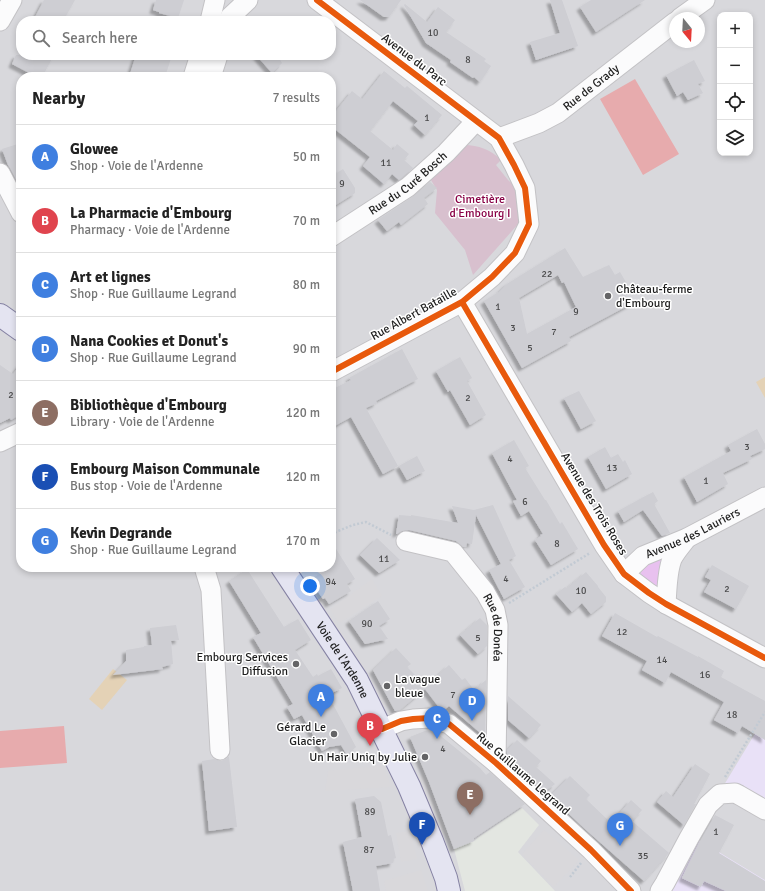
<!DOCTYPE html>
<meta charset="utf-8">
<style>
:root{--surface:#fff;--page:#f2f2f2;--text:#222;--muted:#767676;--line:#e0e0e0;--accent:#646466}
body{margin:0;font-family:Signika,sans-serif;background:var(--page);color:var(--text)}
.controls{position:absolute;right:12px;top:12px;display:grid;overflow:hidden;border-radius:8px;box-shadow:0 2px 6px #0003}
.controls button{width:36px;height:36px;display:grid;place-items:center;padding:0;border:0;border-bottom:1px solid var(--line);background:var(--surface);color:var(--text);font:20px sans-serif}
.compass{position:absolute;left:669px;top:12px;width:36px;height:36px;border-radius:50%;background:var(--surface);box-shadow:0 2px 6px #0003;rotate:162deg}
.you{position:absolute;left:310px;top:586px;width:14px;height:14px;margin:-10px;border:3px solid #fff;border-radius:50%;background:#1a73e8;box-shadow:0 0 0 6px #1a73e833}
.badge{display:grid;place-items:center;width:26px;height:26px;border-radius:50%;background:var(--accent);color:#fff;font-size:13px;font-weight:700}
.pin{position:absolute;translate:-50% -33px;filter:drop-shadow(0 1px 2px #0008)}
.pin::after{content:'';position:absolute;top:21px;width:14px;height:12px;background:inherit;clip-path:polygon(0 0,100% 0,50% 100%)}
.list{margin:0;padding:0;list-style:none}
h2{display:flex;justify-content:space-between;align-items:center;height:52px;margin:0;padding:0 16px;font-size:17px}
h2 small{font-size:13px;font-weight:400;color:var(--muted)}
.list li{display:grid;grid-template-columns:26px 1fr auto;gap:12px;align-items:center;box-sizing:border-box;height:64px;padding:0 16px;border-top:1px solid var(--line)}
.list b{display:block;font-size:15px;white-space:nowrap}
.list p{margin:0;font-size:13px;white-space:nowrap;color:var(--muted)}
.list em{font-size:13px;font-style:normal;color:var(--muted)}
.icon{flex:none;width:22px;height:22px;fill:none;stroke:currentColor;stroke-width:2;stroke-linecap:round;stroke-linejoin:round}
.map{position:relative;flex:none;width:765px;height:891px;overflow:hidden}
.search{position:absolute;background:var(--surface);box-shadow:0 2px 6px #0003;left:16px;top:16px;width:320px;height:44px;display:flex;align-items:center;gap:10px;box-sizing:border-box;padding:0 14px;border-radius:16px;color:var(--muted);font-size:15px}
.panel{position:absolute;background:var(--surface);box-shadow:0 2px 6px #0003;left:16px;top:72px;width:320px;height:500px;border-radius:16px}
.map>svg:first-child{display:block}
</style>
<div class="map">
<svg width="765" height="891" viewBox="0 0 765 891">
<defs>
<filter id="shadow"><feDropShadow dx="-3.5" dy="3.5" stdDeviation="1" flood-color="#0004"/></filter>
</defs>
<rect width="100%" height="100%" fill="#e7e6ed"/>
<!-- residential -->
<path fill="#d8d8dc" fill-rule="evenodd" d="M0 0H765V891H0ZM720 15H750V153H720ZM675 18H699V42H675ZM21 21H331V55H21ZM21 77H331V567H21Z"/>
<!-- education -->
<path fill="#e9e1f7" d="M765 717V799L749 790 739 785H724Z
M694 837 765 880V891H670Z"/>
<!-- grass -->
<path fill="#e8c1ef" d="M662 557 663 584 655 587 640 576C644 563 650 562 662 557Z"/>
<!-- cemetery -->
<path fill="#d8c0ce" d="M465 145C477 145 492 150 501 160L496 165 508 180 519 190 521 204 519 223 473 275 465 250 435 213 437 190 431 180 430 181 428 178Z"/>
<!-- pitch -->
<path fill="#e7abad" d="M635 79 679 154 643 175 600 99Z
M64 726 67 763 0 768V731Z"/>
<!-- parking -->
<path fill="#d9d8db" d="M291 567H300L316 595 354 650 388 705 383 708Z
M372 579 382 596 339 623 330 609Z
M383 765 391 787 325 791 328 771Z
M423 775 446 834 439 838 416 777Z
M544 830 579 860 554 887 522 854Z
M410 831 417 859 401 862 396 833Z
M421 870 428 891H386L384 881Z"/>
<!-- plaza -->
<path fill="#e3e6e1" d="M522 808 539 825 518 852 555 891H465L454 849 474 841 479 837Z"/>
<!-- water -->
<path fill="#e4d2b6" d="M765 377V398L756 382Z
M113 669 127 680 102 710 89 699Z"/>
<!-- building -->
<path fill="#ceced3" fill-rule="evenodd" filter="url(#shadow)" d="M44 0H75L63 21H33Z
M156 0H184L178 18 159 13V12L153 10Z
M360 0H401L389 17H384Z
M550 0H562L578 46 536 60 530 42 560 33Z
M591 0H645L596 32 580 7Z
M405 4 427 22 438 7 455 20 446 32 486 59 484 61 491 66 480 82 474 77 473 78 450 62 451 60 426 43 404 5Z
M16 55H54L42 77H37L12 64Z
M136 55H172L165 77H129Z
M256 55H277L282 63 272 73Z
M694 60 705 81 698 84 703 93 688 100 683 92 677 96 666 75Z
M384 71 405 88 407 86 442 115 425 135 414 125 418 121 393 101 370 131 393 150 397 144 409 154 404 160 413 168 399 180 392 174 384 184 363 166 370 157 331 126V117L352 91 362 99Z
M21 143V189L10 168 8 165 2 149Z
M343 169 355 188V193L331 208V177Z
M430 182 437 188 424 198 428 204 401 225 399 222 387 231 378 220 414 196Z
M565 248 583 277 609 265 615 275 620 272 630 289 624 293 631 304 569 337 571 341 522 368 484 301 499 292 507 284ZM558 275 562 283 564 282 576 307 527 334 519 298Z
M402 349 418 379 376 401 377 403 366 408 398 466 383 474 351 417 331 428V390L351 380 349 378Z
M460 357 472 378 467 381 486 415 470 425 450 390 448 392 436 371Z
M21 363V414L11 420 10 418 0 423V365L13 374Z
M579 391 596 421 581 429 564 398Z
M757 429 765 444V449L750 456 752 459 723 473 728 484 697 502 684 477 731 451 728 445Z
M514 440 529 466 525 468 545 500H546L560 524 562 522 578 549 551 565 535 540 541 536 540 535 543 534 529 511 521 516 513 501 517 500 492 453Z
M605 447 611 458 618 454 623 462 625 460 632 474 606 489 588 457Z
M417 456 425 471 407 480 399 466Z
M653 492 658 501 654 504 670 533 662 536 643 510 624 522 618 511Z
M493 505 516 556 509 560 525 587 504 599 489 570 501 564 476 515 472 544 467 543 466 547H463L456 541 409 530 402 531 397 534H396L399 515 411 516V515L458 523 452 506 474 510Z
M377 538 400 560 379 573 360 555Z
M331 541 355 579 347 584 351 591 329 604 325 598 323 599 310 580 331 567Z
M712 565 749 586 736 609 704 592 711 580 705 577Z
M247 569 284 627 298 619 311 640 295 650 313 677 317 674 318 676 331 669 342 688 328 695 356 747 347 755 341 745 329 747 322 751 302 715 294 719 287 707 293 704 253 637 261 633 229 581Z
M586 572 598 586V587L606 597V602L591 614 582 603 572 612 556 594 565 587 567 588Z
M378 601 390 619 379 626 388 639 365 644 349 621Z
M615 613 657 637 658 636 698 657V656L724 671 721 677 765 701V740L742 726 738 733 714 720 724 702 671 672 665 683 642 670 647 661 602 636Z
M480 618 487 625V646L478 654 460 635Z
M176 625 179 640 171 641 173 664 162 667 163 669 113 675 126 661V650L144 647V646L152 645 150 628Z
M396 648 411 664 407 667 426 686 449 665 462 680 465 678 474 690 486 680 485 737 449 706 443 711 441 710 425 689 400 710 395 711 373 670Z
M508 696 541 725 529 738 508 720Z
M425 731 436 732 480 768 486 775 490 772 525 804 474 838V841L454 849 429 782 410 737Z
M517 740 541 761 536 767 555 784 544 792 507 759V750Z
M228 757H229L237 827 209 831 202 761 214 759 221 761 226 759Z
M695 764 710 774 694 804H696L684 825 657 802 666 791 673 797Z
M570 776 590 795 586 799 611 823 631 800 642 810 632 821 669 853 644 881 586 830 550 796Z
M374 796 381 802 388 836 391 835 396 858 393 859V863L376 866 380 891H353L343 842 362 837 355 799Z
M715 815 734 825 719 853 765 881V891H726L704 881 701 887 682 878 700 841Z"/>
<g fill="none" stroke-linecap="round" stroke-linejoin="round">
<!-- minor casing -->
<g stroke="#c3c2c5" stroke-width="21">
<g id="minor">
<path d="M317 0 499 138 514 165 525 188 529 224 515 253 492 277 462 302 331 372"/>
<path d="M680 18 705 0"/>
<path d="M0 21 12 0"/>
<path d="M210 21 215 0"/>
<path d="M229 21 230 17 248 0"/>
<path d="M193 77 200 55"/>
<path d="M211 77 218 55"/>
<path id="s1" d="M499 138 539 123 558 113 675 22"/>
<path d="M0 173 21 213"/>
<path id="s2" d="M331 237 408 187 446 153 476 121"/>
<path d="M462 302 604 545 624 574 649 593 666 604 765 658"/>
<path d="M0 442 21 432"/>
<path id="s3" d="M406 541 453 552 485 592 495 610 498 625 496 763"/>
<path d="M204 567 211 590 220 750"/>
<path id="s4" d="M624 574 643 556 687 538 765 497"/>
<path d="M666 604C667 590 667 572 672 559 676 551 682 545 687 538"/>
<path d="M382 729 401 721 413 719 430 718 449 724 496 763 591 850 631 891"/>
<path d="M660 891 665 883 689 838 708 805 720 794 735 793 739 795 765 810"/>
</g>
</g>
<!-- major casing -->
<g stroke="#8582a3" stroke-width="24">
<g id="major">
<path d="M0 315 21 330"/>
<path id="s5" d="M282 567 357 680 409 786 432 841 446 878 449 891"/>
</g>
</g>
<!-- path -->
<path stroke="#c2cad3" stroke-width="2.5" stroke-dasharray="2 2" stroke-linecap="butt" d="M331 534 353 525 366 522 391 535
M509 603 590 553
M725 777 765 712
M570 877 581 863"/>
<!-- minor -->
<use href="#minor" stroke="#fbfbfc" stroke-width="19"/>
<!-- major -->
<use href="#major" stroke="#e4e4f1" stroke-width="22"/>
<!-- cycleway casing -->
<g stroke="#fff" stroke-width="8">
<path id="cycleway" d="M317 0 499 138 514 165 525 188 529 224 515 253 492 277 462 302 331 372
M462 302 604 545 624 574 649 593 666 604 765 658
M382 729 401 721 413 719 430 718 449 724 496 763 591 850 631 891"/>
</g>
<!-- cycleway -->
<use href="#cycleway" stroke="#e8590c" stroke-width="6"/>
</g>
<!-- markers -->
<g fill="#646466" stroke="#fff" stroke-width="1.5">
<circle cx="608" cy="296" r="4"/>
<circle cx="296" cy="664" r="4"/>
<circle cx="387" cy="686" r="4"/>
<circle cx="334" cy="734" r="4"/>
<circle cx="425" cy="757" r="4"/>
</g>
<g text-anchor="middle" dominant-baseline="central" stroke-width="3" stroke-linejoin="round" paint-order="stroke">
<!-- number labels -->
<g font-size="10" fill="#4c4c4d">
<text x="433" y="33">10</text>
<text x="468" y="60">8</text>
<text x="427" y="118">1</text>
<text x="386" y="163">11</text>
<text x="342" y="184">9</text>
<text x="547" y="274">22</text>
<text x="498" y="307">1</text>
<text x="576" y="312">9</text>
<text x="513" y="328">3</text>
<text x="554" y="332">7</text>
<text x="530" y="348">5</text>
<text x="11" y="395">2</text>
<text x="468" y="398">2</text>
<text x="747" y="447">3</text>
<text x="510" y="459">4</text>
<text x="612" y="468">13</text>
<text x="706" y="481">1</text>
<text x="525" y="502">6</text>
<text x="557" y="544">8</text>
<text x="384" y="559">11</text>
<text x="506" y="579">4</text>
<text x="331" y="582">94</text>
<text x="727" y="589">2</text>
<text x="581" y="591">10</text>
<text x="367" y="624">90</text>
<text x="622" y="632">12</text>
<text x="478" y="638">5</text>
<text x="662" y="660">14</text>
<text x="705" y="675">16</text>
<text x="453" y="695">7</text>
<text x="732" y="715">18</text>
<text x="443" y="749">4</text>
<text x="370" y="812">89</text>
<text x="716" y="832">1</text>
<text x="369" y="850">87</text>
<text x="643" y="856">35</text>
</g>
<!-- street labels -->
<g font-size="12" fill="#1e1e1e" stroke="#fff">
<text transform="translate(414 60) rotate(37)">Avenue du Parc</text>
<text stroke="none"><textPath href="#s1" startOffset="106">Rue de Grady</textPath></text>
<text stroke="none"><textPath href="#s2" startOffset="94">Rue du Curé Bosch</textPath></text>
<text transform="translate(414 314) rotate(-29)">Rue Albert Bataille</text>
<text transform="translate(594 504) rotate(59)">Avenue des Trois Roses</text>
<text stroke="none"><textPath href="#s4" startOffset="81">Avenue des Lauriers</textPath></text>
<text stroke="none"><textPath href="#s3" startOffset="137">Rue de Donéa</textPath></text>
<text stroke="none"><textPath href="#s5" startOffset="111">Voie de l'Ardenne</textPath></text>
<text transform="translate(523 774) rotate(41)">Rue Guillaume Legrand</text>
</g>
<!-- park labels -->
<g font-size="12" fill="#880045" stroke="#fff">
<text x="480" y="199">Cimetière<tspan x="480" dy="14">d'Embourg I</tspan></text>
</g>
<!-- poi labels -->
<g font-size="12" fill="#1e1e1e" stroke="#fff" text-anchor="end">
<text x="616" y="289" text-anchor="start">Château-ferme<tspan x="616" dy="14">d'Embourg</tspan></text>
<text x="288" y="657">Embourg Services<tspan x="288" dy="14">Diffusion</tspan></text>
<text x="395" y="679" text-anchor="start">La vague<tspan x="395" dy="14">bleue</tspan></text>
<text x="326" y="727">Gérard Le<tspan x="326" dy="14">Glacier</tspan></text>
<text x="417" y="757">Un Hair Uniq by Julie</text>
</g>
</g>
</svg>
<div class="controls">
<button>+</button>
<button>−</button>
<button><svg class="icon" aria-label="locate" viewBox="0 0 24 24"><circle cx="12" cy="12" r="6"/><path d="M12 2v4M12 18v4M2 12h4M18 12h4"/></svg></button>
<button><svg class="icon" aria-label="layers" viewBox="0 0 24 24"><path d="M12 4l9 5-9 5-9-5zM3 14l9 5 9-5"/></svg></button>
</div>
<svg class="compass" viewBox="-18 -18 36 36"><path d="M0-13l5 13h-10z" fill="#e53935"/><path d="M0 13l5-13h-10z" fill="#767676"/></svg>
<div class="you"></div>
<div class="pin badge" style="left:321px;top:717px;background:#3f7fe0">A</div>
<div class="pin badge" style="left:370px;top:746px;background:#e0444e">B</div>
<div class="pin badge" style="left:437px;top:739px;background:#3f7fe0">C</div>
<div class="pin badge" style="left:472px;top:721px;background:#3f7fe0">D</div>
<div class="pin badge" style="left:470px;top:815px;background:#8d6e63">E</div>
<div class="pin badge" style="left:422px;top:845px;background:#1a4fb4">F</div>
<div class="pin badge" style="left:620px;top:846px;background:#3f7fe0">G</div>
<div class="search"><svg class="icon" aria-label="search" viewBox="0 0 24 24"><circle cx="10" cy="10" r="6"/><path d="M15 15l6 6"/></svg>Search here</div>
<section class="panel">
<h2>Nearby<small>7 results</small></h2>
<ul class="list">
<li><span class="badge" style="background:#3f7fe0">A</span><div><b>Glowee</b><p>Shop · Voie de l'Ardenne</p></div><em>50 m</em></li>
<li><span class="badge" style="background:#e0444e">B</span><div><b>La Pharmacie d'Embourg</b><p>Pharmacy · Voie de l'Ardenne</p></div><em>70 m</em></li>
<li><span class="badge" style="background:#3f7fe0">C</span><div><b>Art et lignes</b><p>Shop · Rue Guillaume Legrand</p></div><em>80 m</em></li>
<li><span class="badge" style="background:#3f7fe0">D</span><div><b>Nana Cookies et Donut's</b><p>Shop · Rue Guillaume Legrand</p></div><em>90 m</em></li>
<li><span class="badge" style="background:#8d6e63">E</span><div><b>Bibliothèque d'Embourg</b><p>Library · Voie de l'Ardenne</p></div><em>120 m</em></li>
<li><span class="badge" style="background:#1a4fb4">F</span><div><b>Embourg Maison Communale</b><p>Bus stop · Voie de l'Ardenne</p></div><em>120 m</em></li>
<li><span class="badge" style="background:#3f7fe0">G</span><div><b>Kevin Degrande</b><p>Shop · Rue Guillaume Legrand</p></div><em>170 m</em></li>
</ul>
</section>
</div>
